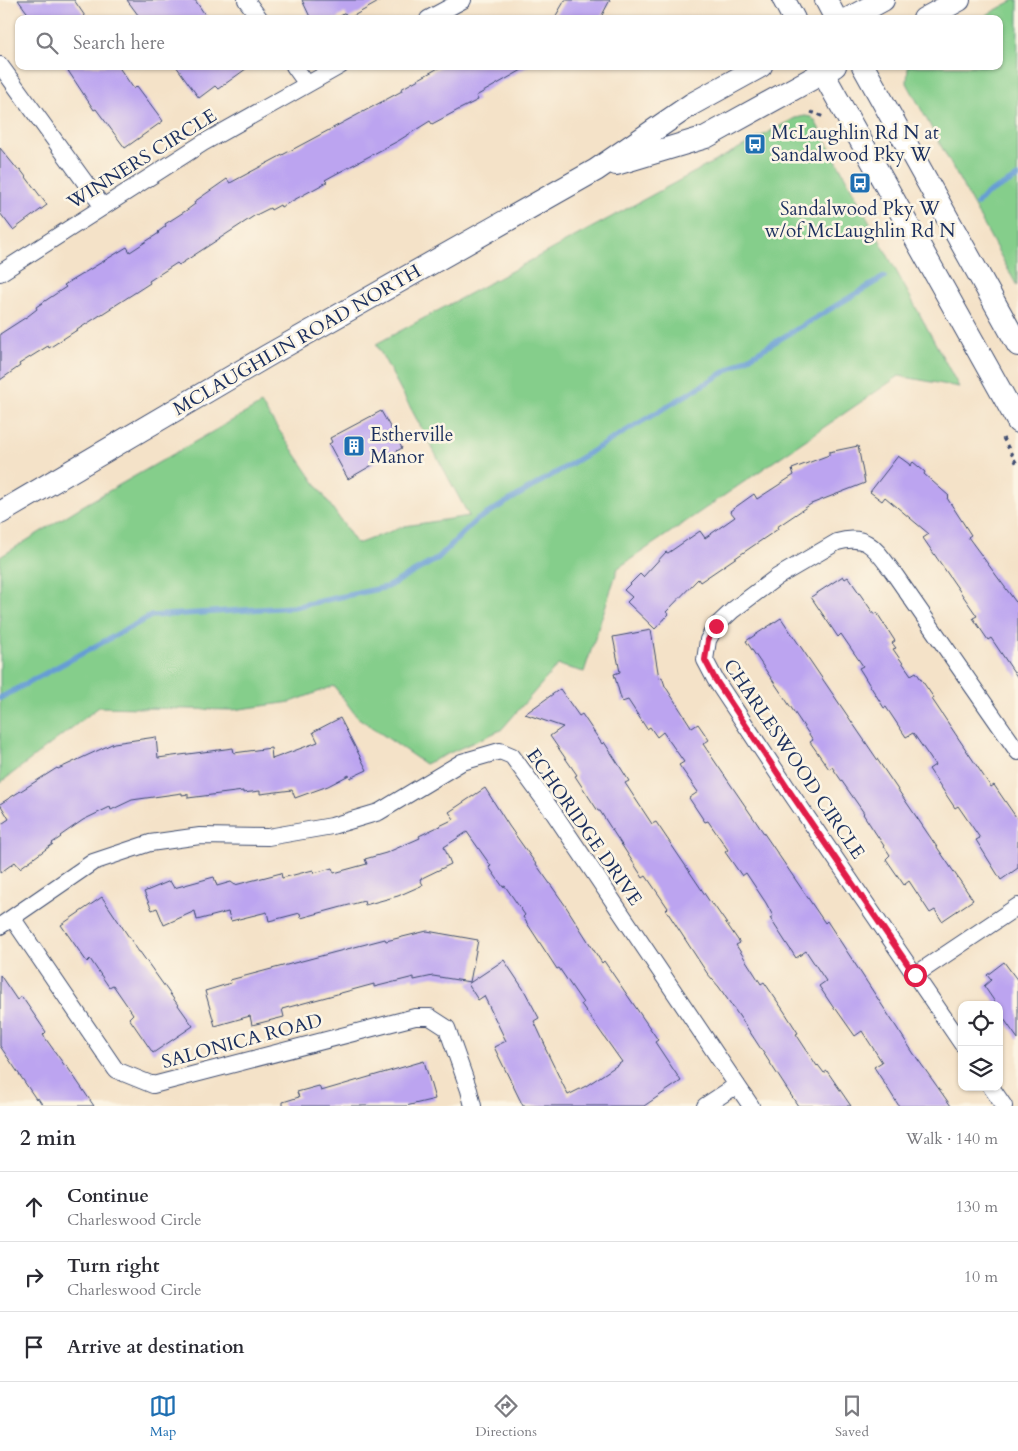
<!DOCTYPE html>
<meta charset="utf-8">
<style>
:root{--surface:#fff;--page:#f7f7f7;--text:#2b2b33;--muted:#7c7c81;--line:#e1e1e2;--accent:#1f6fb2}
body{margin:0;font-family:Cardo,serif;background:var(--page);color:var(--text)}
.controls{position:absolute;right:15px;bottom:15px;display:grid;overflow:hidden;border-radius:10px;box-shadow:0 1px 4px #0004}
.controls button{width:45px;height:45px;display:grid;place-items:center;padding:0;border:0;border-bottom:1px solid var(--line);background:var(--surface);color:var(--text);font:25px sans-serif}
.stop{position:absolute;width:15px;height:15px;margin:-11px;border:4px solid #e11d48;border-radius:50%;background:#fff}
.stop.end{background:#e11d48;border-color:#fff;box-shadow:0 1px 5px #0008}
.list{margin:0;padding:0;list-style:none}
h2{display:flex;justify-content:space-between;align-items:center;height:65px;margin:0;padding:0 20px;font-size:21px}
h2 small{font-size:16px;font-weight:400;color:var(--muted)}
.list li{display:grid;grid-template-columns:32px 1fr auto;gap:15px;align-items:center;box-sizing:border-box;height:70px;padding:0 20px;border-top:1px solid var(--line)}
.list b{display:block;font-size:19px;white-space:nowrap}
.list p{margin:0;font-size:16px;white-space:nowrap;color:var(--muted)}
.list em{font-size:16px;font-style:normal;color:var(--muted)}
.icon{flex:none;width:28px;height:28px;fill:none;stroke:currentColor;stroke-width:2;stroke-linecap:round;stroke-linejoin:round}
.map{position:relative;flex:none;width:1018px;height:1106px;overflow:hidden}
.search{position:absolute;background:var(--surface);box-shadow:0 1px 4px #0004;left:15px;right:15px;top:15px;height:55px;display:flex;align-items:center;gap:12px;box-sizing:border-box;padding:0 18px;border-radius:10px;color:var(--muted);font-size:19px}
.sheet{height:275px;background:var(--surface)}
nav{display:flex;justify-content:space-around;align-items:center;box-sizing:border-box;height:70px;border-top:1px solid var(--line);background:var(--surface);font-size:14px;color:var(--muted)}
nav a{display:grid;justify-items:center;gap:2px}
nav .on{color:var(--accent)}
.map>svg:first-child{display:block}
</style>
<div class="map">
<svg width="1018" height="1106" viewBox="0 0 1018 1106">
<rect width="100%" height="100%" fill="#fcf5e5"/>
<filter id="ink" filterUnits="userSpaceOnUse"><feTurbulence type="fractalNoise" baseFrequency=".02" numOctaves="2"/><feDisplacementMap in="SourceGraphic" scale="10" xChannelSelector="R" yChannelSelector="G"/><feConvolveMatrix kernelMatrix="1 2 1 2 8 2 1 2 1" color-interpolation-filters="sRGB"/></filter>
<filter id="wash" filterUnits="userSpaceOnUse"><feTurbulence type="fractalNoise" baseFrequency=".0096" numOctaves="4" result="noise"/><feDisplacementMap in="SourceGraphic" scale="20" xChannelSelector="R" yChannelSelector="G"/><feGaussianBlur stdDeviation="1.12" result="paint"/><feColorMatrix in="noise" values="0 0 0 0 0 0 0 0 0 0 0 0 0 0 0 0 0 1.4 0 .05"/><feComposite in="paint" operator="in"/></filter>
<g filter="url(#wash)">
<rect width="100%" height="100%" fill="#f4e2c8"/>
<!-- green -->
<path fill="#85ce8b" stroke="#507e74" d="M1014 0H1018L1017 286 907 83 908 66H999V19H979Z
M805 116 811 117 815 121 959 387 899 376 618 568 584 672 558 665 501 730 425 764 357 717 334 686 291 702 233 710 99 707 0 783V557L79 508 261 404 357 544 405 526 469 516 376 344 795 118Z"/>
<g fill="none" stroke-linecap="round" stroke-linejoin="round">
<!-- stream -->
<path stroke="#669dd4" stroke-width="5.5" d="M977 204 985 195 1018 177
M0 698 151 616 293 607 387 587 437 559 475 521 884 277"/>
</g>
<g id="blocks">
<!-- building -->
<path fill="#bca4f0" d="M18 0H74L87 19H32Z
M127 0H195L208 19H141Z
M302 0H382L348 19 345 13 336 19H311Z
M565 0H610L600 19H554Z
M65 66H118L134 89 137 86 163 121 125 148 96 109 94 110Z
M176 66H250L218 89 215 86 199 98Z
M442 66H529L476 96 478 100 460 109 432 124 430 121 398 141 334 175 325 180 327 182 281 207 280 205 271 210 270 208 254 216 179 265 177 263 149 281 150 283 49 348 48 346 19 364 20 366 0 380V334L28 316 37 309 36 307 66 287 64 285 127 247 130 252 159 233 158 232 166 226 165 224 187 210 195 204 194 202 227 179 230 183 402 91 401 89Z
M0 148 18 170 20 169 47 205 13 230 0 213Z
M381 411 402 448 348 479 329 444 332 442 330 438Z
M858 446 865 483 811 504 777 527 778 529 700 582 698 579 666 612 669 614 655 629 627 602 632 597 624 590 640 574 643 577 666 552 668 553 700 531 705 538 735 517 730 511 754 494 757 499 794 475 792 469 829 455V452Z
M898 456 909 464 910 466 913 462 925 472 924 474 949 496 947 498 971 535 968 537 1018 605V678L991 638 988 640 973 618 977 616 923 538 929 534 885 497 882 501 870 492Z
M843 576 845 579 848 577 874 614 877 613 895 641 892 643 896 648 893 649 911 675 916 672 934 698 932 699 991 787 994 785 1018 820V868L1001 880 976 840 980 838 958 806 955 808 929 769 935 765 913 733 906 737 886 707 884 708 859 668 863 666 841 634 838 637 811 597Z
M781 618 973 900 942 921 935 910 930 913 909 881 904 885 886 859 890 855 863 814 864 813 832 767 829 769 810 742 813 740 746 641Z
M651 630 659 678 662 677 665 686 692 728 698 724 709 740 703 744 825 923 827 921 914 1054 951 1106H899L874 1067 882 1062 862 1031 855 1036 836 1009 835 1010 819 986 826 981 806 951 796 958 770 918 773 916 766 903 746 873 742 876 725 852 728 850 708 821 705 822 689 798 698 792 679 765 684 762 663 732 657 737 650 727 647 729 628 700 622 702 614 674 620 672 613 637Z
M560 689 579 716 582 714 602 744 604 742 617 762 629 781 625 783 652 824 656 822 712 905 713 904 729 927 740 943 736 945 761 984 764 982 784 1011 798 1033 796 1034 817 1066 818 1065 824 1073 827 1071 851 1106H798L746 1026 719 987 707 973 666 910 668 908 646 876 643 878 600 811H598L575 776 577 775 550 736 563 727 525 714Z
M340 718 367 770 350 778 349 775 328 786 295 798 292 790 260 794V791L243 793V791L188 798V794L182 795V793L132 800 111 810 110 807 83 820 60 836 61 837 52 843 53 844 20 868 15 862 0 873V825L9 819 0 804 57 768 58 769 114 743 156 737 158 758 233 748 234 753 271 748 272 759 318 742 313 732Z
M485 788 509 826 565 905 602 963 604 961 658 1040 655 1042 681 1081 644 1106H523L494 1047 506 1041 484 996 478 1000 468 984 504 960 524 990 539 1018 534 1021 546 1047 545 1048 568 1095 586 1086 622 1062 581 1004 583 1003 559 968 557 969 523 917 525 915 505 886 503 887 489 867 491 866 467 832 444 847 451 864 420 879 423 885 398 896 365 905 364 901 301 918 300 913 269 921 267 912 231 921 228 912 197 920 195 911 164 925 157 908 152 910 144 892 170 881 174 888 214 877 217 886 231 882 235 885 281 873 282 878 313 870 314 873 332 868 334 873 367 864 365 859 386 853 420 838 419 836 454 819 449 812Z
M102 897 139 952H140L193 1026 153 1053 129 1018 133 1014 113 985 109 987 90 959 87 962 61 925Z
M427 931 478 940 470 982 433 976 414 980V977L374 987V984L282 1009 284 1017 252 1025 250 1016 215 1026 205 991 231 983 230 980 385 939 386 941Z
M1004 962 1018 981V1039L999 1012V1005H997L984 986 991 980 987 975Z
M0 975 17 1000 22 997 46 1032 43 1035 48 1042 65 1066 66 1065 94 1106H43L38 1098 36 1099 0 1046Z
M424 1061 435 1099 406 1106H283V1102L299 1097 297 1092 319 1086 321 1091Z"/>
</g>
</g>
<g filter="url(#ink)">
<use href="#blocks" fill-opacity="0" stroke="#3c4a6e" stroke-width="1"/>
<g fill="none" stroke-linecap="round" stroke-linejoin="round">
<!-- street casing -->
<g stroke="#3c4a6e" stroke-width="18">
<path id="street" d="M246 0 260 19
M428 19 463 0
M0 65 103 207
M294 66 307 84
M0 273 203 143 340 66
M13 919 116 1070 153 1085 415 1017H430L447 1028 469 1090 473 1106
M0 926 93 862 150 843 200 836 268 837 332 826 379 812 462 762 500 751 512 756 553 812 751 1106
M915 975 1018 906
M962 1044 792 795 715 679 705 660 708 640 716 626 733 610 777 577 837 542C868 533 876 550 893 572L1018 752
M991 1087 1004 1106
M705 1106 737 1085"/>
</g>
<!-- secondary casing -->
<g stroke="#3c4a6e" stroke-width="24">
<path id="secondary" d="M784 0 794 19
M826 0 836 19
M848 19 883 0
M924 19 959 0
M819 66 1018 422
M863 66 1018 345
M616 164 706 137 835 66
M0 513 267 356 596 170 692 104 761 66"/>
</g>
<!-- path -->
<path stroke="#3c4a6e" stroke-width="3" stroke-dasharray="4 4" stroke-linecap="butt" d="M811 112 824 117
M1003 438 1018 466"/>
<!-- street -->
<use href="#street" stroke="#fff" stroke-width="16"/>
<!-- secondary -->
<use href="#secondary" stroke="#fff" stroke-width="22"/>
</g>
</g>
<g fill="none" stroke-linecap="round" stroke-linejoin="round" filter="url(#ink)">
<!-- route -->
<path stroke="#e11d48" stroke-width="6" d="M716 626 708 640 705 660 715 679 792 795 915 975"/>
</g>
<!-- icons -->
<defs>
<g id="bus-square" transform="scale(1.125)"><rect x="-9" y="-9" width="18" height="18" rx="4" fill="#1f6fb2" stroke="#fcf5e5"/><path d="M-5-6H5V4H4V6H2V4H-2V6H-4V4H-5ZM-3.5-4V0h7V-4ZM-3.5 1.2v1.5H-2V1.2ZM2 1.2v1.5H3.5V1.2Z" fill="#fff"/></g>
<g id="building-square" transform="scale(1.125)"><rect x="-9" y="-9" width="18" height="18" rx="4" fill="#1f6fb2" stroke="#fcf5e5"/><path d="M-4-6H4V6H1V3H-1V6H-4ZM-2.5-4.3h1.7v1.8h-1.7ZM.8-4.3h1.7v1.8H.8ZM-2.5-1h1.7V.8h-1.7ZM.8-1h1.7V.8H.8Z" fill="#fff"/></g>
</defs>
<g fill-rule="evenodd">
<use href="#bus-square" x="755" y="144"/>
<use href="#bus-square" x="860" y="183"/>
<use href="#building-square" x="354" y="446"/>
</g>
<g text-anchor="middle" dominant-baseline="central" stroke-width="5" stroke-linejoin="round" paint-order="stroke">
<!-- poi labels -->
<g font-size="19" fill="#1b2f5e" stroke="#fcf5e5" text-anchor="start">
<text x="771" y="133">McLaughlin Rd N at<tspan x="771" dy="22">Sandalwood Pky W</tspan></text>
<text x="860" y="209" text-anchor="middle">Sandalwood Pky W<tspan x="860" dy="22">w/of McLaughlin Rd N</tspan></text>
<text x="370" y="435">Estherville<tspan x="370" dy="22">Manor</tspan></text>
</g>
<!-- street labels -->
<g font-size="19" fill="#1b2f5e" stroke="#fcf5e5">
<text transform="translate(142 159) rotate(-32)">WINNERS CIRCLE</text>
<text transform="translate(297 340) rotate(-30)">MCLAUGHLIN ROAD NORTH</text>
<text transform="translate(794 759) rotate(56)">CHARLESWOOD CIRCLE</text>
<text transform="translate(584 827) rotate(55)">ECHORIDGE DRIVE</text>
<text transform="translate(242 1041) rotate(-15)">SALONICA ROAD</text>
</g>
</g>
</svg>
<div class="controls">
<button><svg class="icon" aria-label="locate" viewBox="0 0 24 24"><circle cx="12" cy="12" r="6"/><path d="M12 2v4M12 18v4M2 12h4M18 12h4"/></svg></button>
<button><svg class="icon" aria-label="layers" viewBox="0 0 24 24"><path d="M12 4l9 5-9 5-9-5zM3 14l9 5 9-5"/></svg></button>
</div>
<div class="stop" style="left:915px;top:975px"></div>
<div class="stop end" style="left:716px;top:626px"></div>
<div class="search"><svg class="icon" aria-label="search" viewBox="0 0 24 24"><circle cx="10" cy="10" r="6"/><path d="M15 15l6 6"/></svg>Search here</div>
</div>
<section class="sheet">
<h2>2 min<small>Walk · 140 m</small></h2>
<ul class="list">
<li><svg class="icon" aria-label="ahead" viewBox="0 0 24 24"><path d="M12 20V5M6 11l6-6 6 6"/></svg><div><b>Continue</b><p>Charleswood Circle</p></div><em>130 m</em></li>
<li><svg class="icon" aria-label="right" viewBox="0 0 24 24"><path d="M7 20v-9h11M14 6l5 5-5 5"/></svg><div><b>Turn right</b><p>Charleswood Circle</p></div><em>10 m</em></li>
<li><svg class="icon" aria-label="arrive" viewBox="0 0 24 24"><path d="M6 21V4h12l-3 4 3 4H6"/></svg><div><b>Arrive at destination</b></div></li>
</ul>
</section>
<nav>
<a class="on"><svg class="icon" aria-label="map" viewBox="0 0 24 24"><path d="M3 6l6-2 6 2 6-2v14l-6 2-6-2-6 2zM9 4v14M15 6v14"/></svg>Map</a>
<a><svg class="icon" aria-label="directions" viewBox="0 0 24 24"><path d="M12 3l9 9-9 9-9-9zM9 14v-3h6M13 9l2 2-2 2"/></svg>Directions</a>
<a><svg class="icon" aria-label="saved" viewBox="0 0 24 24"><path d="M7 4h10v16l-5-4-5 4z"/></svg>Saved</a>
</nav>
